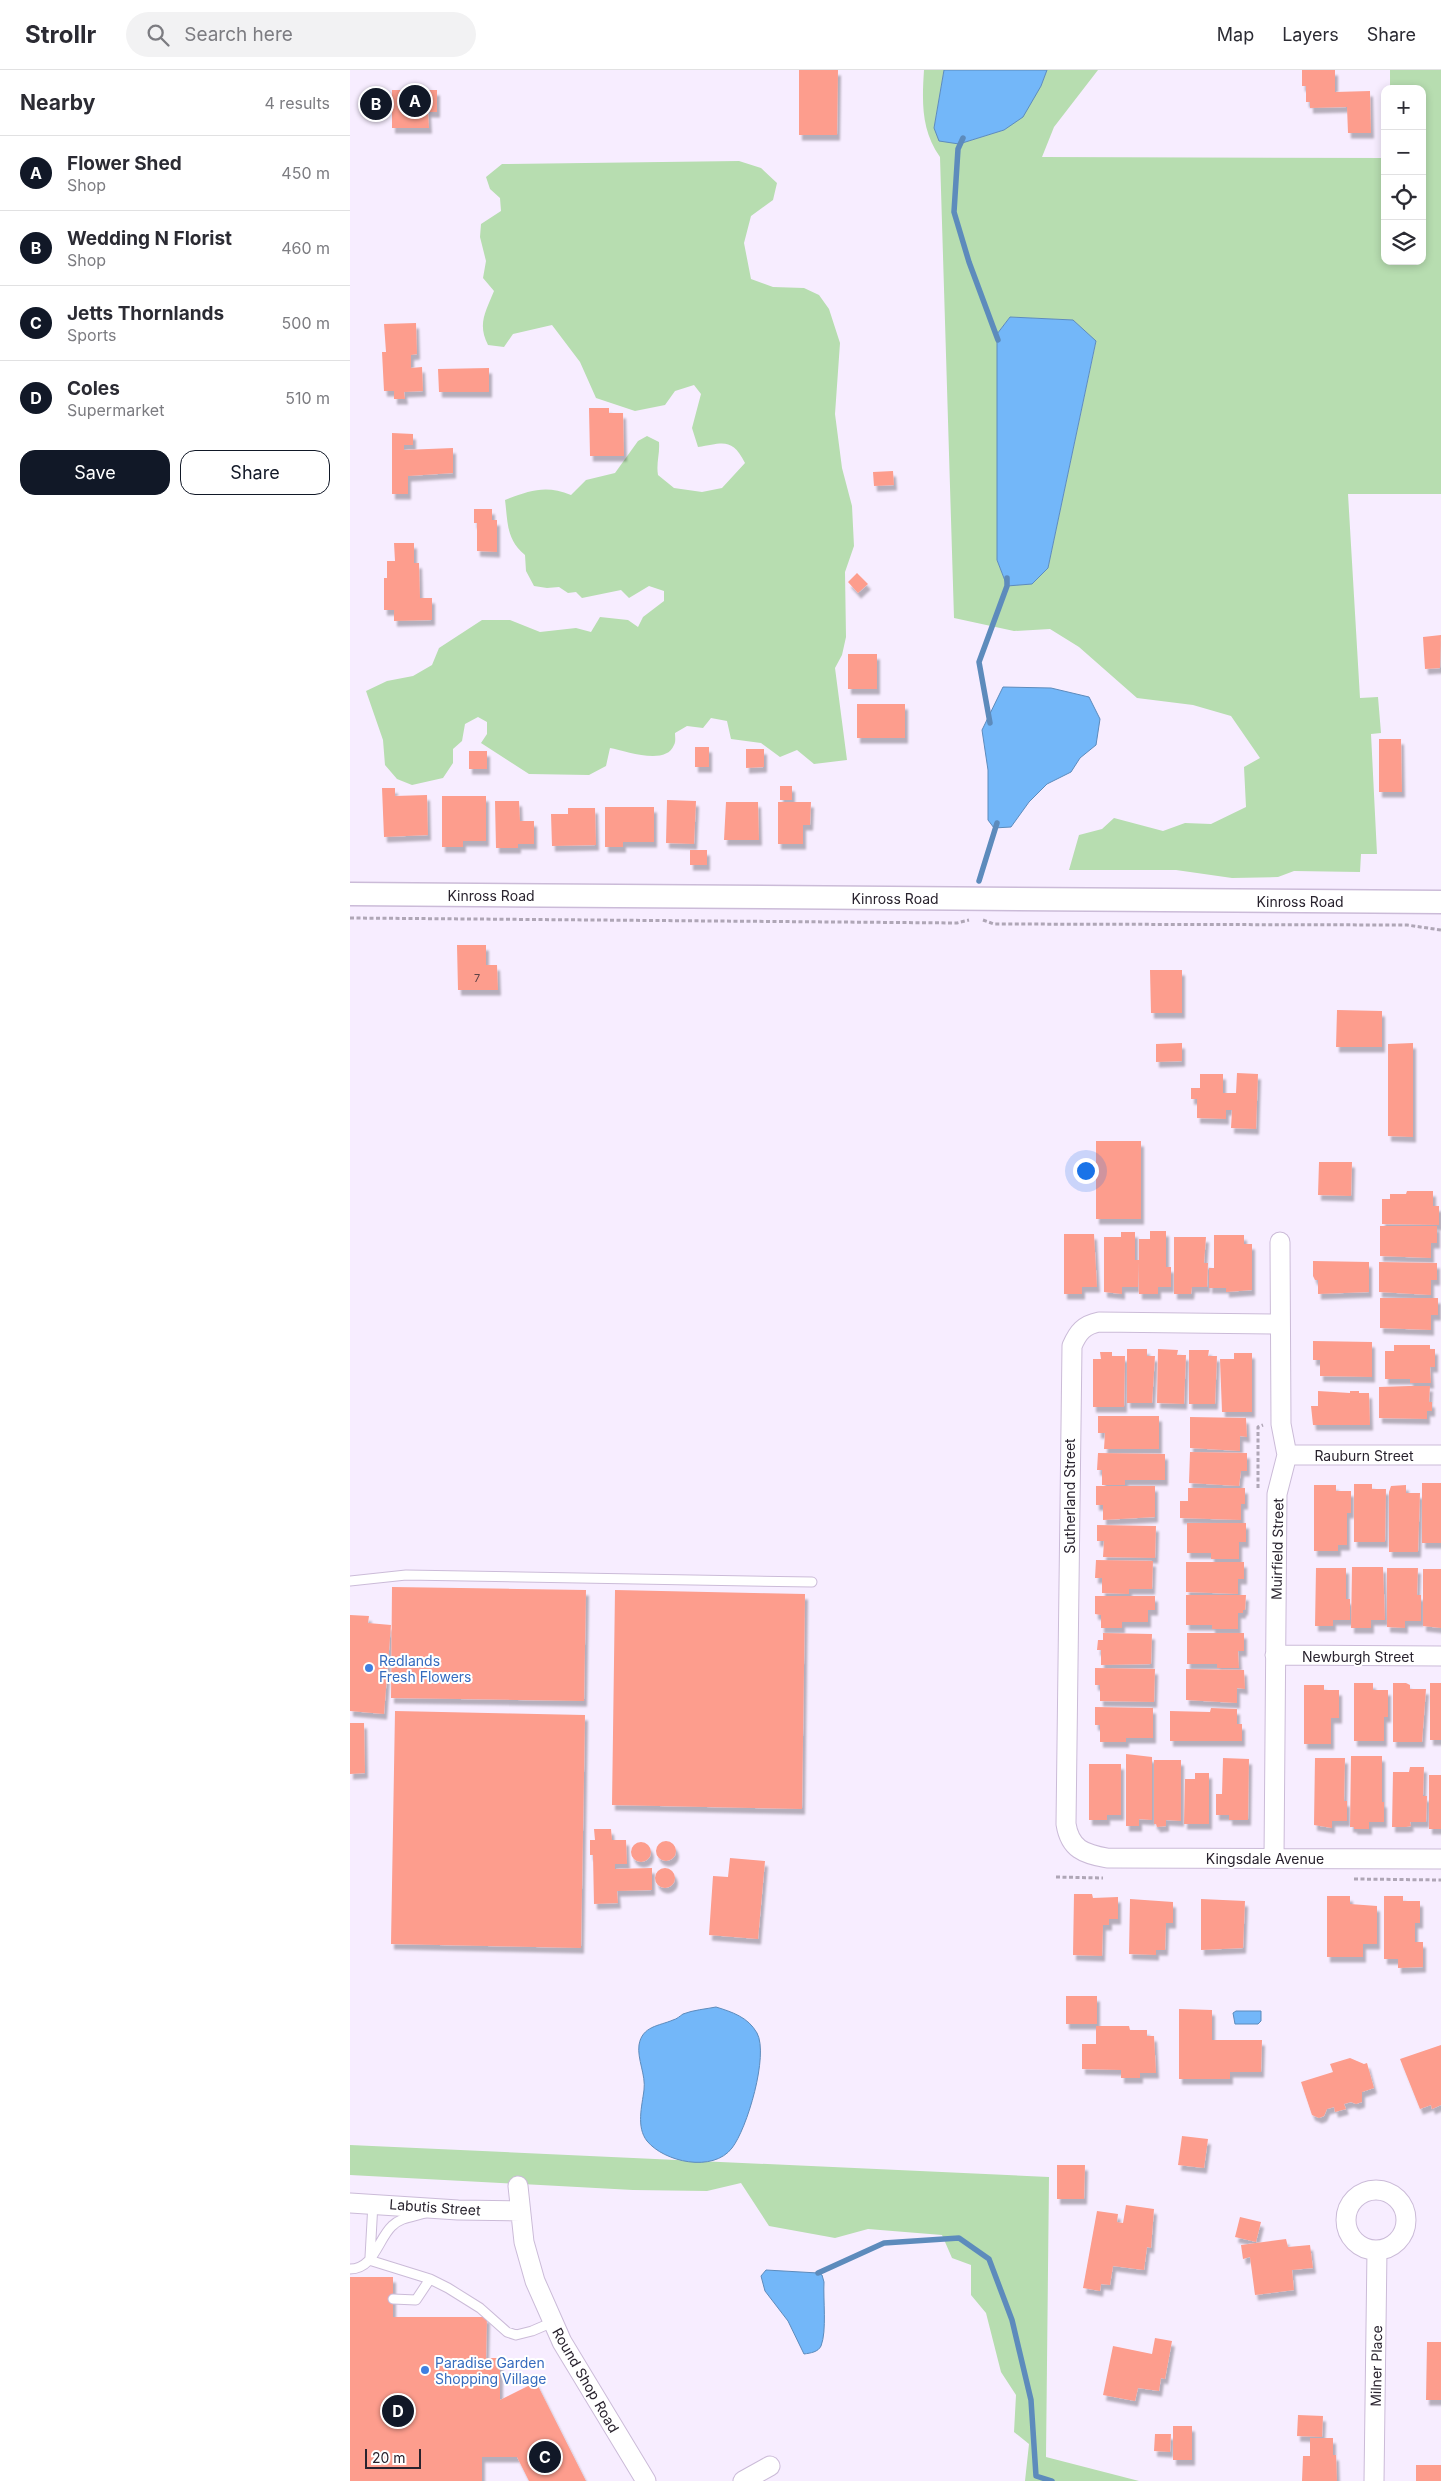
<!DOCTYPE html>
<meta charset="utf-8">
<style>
:root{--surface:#fff;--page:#f2f2f3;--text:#2b2b33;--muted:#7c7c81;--line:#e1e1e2;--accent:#111827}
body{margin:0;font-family:Inter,sans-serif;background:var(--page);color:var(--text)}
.controls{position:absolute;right:15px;top:15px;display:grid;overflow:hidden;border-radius:10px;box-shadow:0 2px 8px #0003}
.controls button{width:45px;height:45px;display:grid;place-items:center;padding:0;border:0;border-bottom:1px solid var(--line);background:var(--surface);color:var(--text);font:25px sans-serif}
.scale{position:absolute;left:15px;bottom:12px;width:56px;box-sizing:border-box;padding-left:5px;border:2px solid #29232e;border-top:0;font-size:14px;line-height:18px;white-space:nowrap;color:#29232e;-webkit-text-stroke:4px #fff;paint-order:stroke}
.you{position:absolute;left:735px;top:1100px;width:18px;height:18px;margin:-12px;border:4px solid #fff;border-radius:50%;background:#1a73e8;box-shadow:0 0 0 8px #1a73e833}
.badge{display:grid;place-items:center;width:32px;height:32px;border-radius:50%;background:var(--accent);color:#fff;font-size:16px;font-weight:700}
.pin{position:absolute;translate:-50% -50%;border:2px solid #fff;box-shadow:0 1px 5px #0006}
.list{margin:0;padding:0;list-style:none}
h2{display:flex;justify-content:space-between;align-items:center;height:65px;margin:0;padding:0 20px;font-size:21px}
h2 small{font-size:16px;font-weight:400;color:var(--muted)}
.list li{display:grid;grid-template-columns:32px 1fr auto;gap:15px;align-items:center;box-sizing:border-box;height:75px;padding:0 20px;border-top:1px solid var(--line)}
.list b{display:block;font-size:19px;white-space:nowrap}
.list p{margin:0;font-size:16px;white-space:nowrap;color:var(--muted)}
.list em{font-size:16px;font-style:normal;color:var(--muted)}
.actions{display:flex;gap:10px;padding:15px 20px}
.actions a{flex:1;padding:11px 0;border:1px solid var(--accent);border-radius:15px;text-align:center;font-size:18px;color:var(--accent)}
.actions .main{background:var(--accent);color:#fff}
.icon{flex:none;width:28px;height:28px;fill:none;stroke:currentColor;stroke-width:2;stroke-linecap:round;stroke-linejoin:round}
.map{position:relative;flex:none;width:1091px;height:2411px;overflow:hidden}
header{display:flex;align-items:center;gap:30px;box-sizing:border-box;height:70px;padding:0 25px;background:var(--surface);border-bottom:1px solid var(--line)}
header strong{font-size:24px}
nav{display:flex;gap:28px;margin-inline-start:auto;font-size:18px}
.search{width:350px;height:45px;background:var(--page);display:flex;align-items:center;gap:12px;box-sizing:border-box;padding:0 18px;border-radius:28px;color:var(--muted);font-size:19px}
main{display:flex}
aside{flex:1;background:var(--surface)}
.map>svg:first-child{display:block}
</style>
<header>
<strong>Strollr</strong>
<div class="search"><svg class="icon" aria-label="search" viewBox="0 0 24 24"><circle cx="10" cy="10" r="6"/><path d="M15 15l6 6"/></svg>Search here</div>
<nav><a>Map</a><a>Layers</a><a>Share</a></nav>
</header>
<main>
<aside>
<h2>Nearby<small>4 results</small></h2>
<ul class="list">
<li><span class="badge">A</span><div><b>Flower Shed</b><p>Shop</p></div><em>450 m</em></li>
<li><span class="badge">B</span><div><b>Wedding N Florist</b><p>Shop</p></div><em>460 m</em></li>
<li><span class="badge">C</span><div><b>Jetts Thornlands</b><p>Sports</p></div><em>500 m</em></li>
<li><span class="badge">D</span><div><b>Coles</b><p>Supermarket</p></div><em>510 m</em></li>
</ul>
<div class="actions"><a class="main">Save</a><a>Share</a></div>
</aside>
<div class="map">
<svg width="1091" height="2411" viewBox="0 0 1091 2411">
<defs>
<filter id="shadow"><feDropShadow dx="3" dy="5.5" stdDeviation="1" flood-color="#0004"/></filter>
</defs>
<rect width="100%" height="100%" fill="#f7edff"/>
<!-- green -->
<path fill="#b7ddb0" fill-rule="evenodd" d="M574 0H594L584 58 609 74 654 60 691 16 697 0H748L704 57 692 87 1035 88V191H1072V19H1040V0H1091V424H998L1010 628 1028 627 1031 663 1021 664 1027 784H1011L1010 802 944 801 928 807 882 808 826 800H719L729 765 752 759 764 748 813 761 835 753 861 754 896 737 894 697 910 688 881 646 843 635 787 628 729 577 700 559 664 561 604 548 590 87C571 60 572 32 574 0ZM660 247 723 250 746 272 698 498 657 516 647 490V264Z
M389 91 411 98 427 113 423 130 401 146 394 173 401 209 423 217 454 218 469 225 479 239 490 273 485 344 492 398 502 436 504 476 495 502 496 567 492 585 485 598 497 690 464 694 447 680 430 687 411 673 381 669 377 651 361 648 353 658 337 656 325 663C325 666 326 672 324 675 316 696 276 681 260 678L256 696 239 705 179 704 131 673 137 664V652L128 647 115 654 112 671 103 679V693L93 708 62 715 47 709 35 695 33 670 16 621 37 611 63 606 82 595 89 578 132 550H160L190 562 226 558 241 562 250 547 278 550 288 557 293 547 314 531V521L299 516 279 528 271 520 232 528 226 522 218 523 209 517 197 518 184 516 176 501 175 485C156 469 158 453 155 430 181 420 196 415 221 425L236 410 265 403 288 371 297 366 309 372C310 384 306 393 308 405L324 418 352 422 372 418 395 393C382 367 373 373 348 377L342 358 351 324 344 315 325 321 315 335 285 341 246 328 230 292 202 255 163 264 154 277 138 275C127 254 136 241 144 221L133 208 136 191 130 167 131 154 151 141 150 128 140 119 136 107 152 94Z
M0 2075 699 2107 696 2387 789 2411H675L679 2374 664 2362 666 2325 651 2302 636 2243 621 2225V2195L602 2188 592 2165 518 2159 485 2168 419 2156 391 2113 357 2121 283 2120 0 2105Z"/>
<!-- water -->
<path fill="#73b7f9" stroke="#5d8bbc" d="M594 0H697L691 16 673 47 654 60 609 74 589 71 584 58Z
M660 247 723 250 746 271 698 498 682 514 657 516 647 490V264Z
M653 617 701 618 739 627 750 649 746 675 730 688 721 702 697 714 679 732 661 757 644 758 638 750V700L632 660Z
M366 1937C382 1942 398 1947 407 1963 419 1985 397 2059 382 2078 363 2103 314 2092 297 2071 286 2057 292 2036 294 2020 296 2005 287 1989 289 1975 292 1956 309 1956 323 1950 327 1949 330 1946 333 1944 343 1940 356 1939 366 1937Z
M886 1941H911V1951L908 1954H885L883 1943Z
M416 2200 468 2203 472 2205 474 2212C473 2229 477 2261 471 2276 468 2282 461 2283 454 2284L438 2251 415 2221 411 2206Z"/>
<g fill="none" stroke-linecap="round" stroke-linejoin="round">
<!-- stream -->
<path stroke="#5d8bbc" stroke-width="5.5" d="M613 68 608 79 604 142 619 192 648 270
M640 653 629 592 657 516V508
M629 811 647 753
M468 2203 534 2173 609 2168 639 2189 662 2250 681 2330 686 2406 702 2411"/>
</g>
<!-- building -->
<path fill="#fd9d8d" filter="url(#shadow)" d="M449 0H488L487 65H449Z
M952 0H985V22L1020 21 1021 63H998L997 37 960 38V32H956V16H952Z
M42 20H87V42H78L79 58H42Z
M66 253 67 284 61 285V298L72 297 73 321 54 322 55 329H44V321H34L32 282H36L34 254Z
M139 298V322H89L88 299Z
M239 338H259V343H273L274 386H240Z
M42 363 63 364V375H54V380L103 378V403L58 406V424H42Z
M543 401 544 415 524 416 523 402Z
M124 439H142V450H147V482L127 481V453H124Z
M44 473H64V493H69L70 528H82V550L44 551V540H34V508H37V491H45Z
M507 503 518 514 508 523 498 512Z
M1091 565 1090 598 1075 599 1073 567Z
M498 584H527V619H498Z
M507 634H555V668H507Z
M1029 669H1051L1052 722H1029Z
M345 677H359V697H345Z
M396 679H414V697L396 698Z
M119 681H137V699H119Z
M430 716H442V730H430Z
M32 718H45V726L77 725 78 765 34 767Z
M92 726H136V771H113V777H92Z
M317 730 346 731 344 774 316 773Z
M145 731H169L170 751H184V774H168V778H146Z
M376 732H408L409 770H374Z
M428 732H461L460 755H453V774H428Z
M255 737H304V772H273V777H255Z
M218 738H245L246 775 202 776 201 744H218Z
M340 780H357V795H340Z
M107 875H136V895H147L148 920H108Z
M800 900H832V943H801Z
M987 940 1032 941V977H986Z
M832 973V991L806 992V974Z
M1063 973V1067L1038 1066V974Z
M887 1003 908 1004 906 1059 881 1058 882 1040H876V1049L847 1048V1029H841V1018H850V1004H873V1023H886Z
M746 1071H791V1149H746Z
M969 1092H1002L1001 1126 968 1125Z
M1057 1121H1083V1136H1089V1155L1032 1154V1129H1040V1124H1056Z
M1030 1156H1087V1173H1081V1188L1030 1186Z
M800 1161H816V1197H821V1217H808V1224H789L788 1193V1217H772V1224L754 1222V1167H771V1162H785V1190H789V1169H800Z
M714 1164H744L747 1217H732V1224H714Z
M864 1165H894V1174H902V1220L876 1222V1218H859V1198H864Z
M824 1167H856L854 1193H858L857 1217H842L841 1224H824Z
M963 1191 1019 1192V1222L968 1224V1210H965L963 1206Z
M1029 1192 1087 1193V1210H1081V1225L1029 1222Z
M1030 1228H1088V1245H1081V1260L1030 1258Z
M963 1271 1022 1272V1307L970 1306V1290H963Z
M1044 1275H1080V1279H1085V1297H1080L1081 1313H1060V1309H1035V1281H1044Z
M777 1279H797V1286H805L802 1333H777Z
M808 1279 828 1280 827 1285H836L834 1334 807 1333Z
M839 1280H859L858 1286H867L865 1334H839Z
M750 1282H762V1286H775L774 1337H743V1289H751Z
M884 1283H902V1342H872L870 1289H884Z
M1059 1316H1080L1079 1332H1082V1341H1077V1349L1029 1348V1317Z
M968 1321 1000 1323V1321H1009V1323H1019L1020 1355H963L961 1336H968Z
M748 1346H809V1379H754L755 1363H748Z
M840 1347 896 1348 897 1367 890 1366V1381L840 1378Z
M840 1382 897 1383V1401H891L889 1416 839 1413Z
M748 1383 815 1384V1410H775V1415H752V1400H747Z
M1072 1413H1091V1473H1072Z
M1004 1414H1022V1419H1036L1035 1472H1004Z
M964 1415H986V1421H1001V1443H997V1475H988V1481H964Z
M1056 1415V1423H1070L1068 1482H1039V1422L1041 1416Z
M746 1416H805V1447L753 1450V1435H746Z
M838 1418H895V1434H891V1450L830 1448V1431H838Z
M837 1453H896V1472H889V1489H861V1483H837Z
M747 1455 806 1456 805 1488 753 1487 754 1471H747Z
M746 1490 803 1491 802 1519H779V1524L752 1523V1508H745Z
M836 1492H894V1509H888V1524L836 1522Z
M1002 1497H1033L1035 1550H1021V1558H1001Z
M966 1498H996V1529H1000V1550H983V1556H965Z
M1037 1498H1068L1067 1525H1071V1551H1055V1558L1037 1557Z
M1073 1499H1091V1558L1073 1556Z
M42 1517 236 1520 234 1631 41 1628Z
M265 1520 455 1524 452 1739 262 1735Z
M836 1525H896L895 1540H893V1543H888V1559H862V1555H836Z
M745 1526H805V1540H798V1552H772V1558H751V1545L745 1544Z
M0 1545 19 1546 18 1553 41 1555 34 1644 0 1641Z
M753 1563 802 1564 801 1594 751 1595V1580H747L748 1570H753Z
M837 1563H894V1581H888L889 1598H867V1594H837Z
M745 1598 805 1599 804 1632 750 1631V1615H745Z
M836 1599 894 1600 895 1619 887 1618V1633L836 1630Z
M1004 1613H1023V1620H1038V1647H1034V1671H1004Z
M1043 1613H1056L1060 1615V1619H1076L1072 1672H1043Z
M1080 1613H1091V1670H1080Z
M954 1615H974V1620H989V1648H981V1674H954Z
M745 1637 803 1638V1668H776V1672H750V1655H745Z
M861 1638 887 1639V1654H892V1671H820V1641L860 1642Z
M45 1641 235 1645 231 1878 41 1874Z
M0 1653H14L15 1703 0 1704Z
M776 1684 802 1687V1750L789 1749V1756H776Z
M1001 1686H1032V1732H1034V1752H1019V1759H1004V1757H1000Z
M873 1688 899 1689 898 1750H879V1745H866V1724H872Z
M965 1688H995L994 1731H997V1751H982V1758L964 1755Z
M804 1690H831V1751L816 1750V1756L807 1757 806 1754H804Z
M739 1694H771V1745H757V1750H739Z
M1060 1697H1074L1073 1726H1077L1076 1752H1060L1061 1756 1056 1757H1042L1043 1702H1059Z
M845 1703H859V1754H834L835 1709H845Z
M1079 1705H1091V1759H1079Z
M244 1759H261L262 1770H276L277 1794H265V1799L302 1798V1820L267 1821 268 1833 244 1834 243 1785H240V1770H245Z
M306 1781a10 10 0 1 1 20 0a10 10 0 1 1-20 0Z
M281 1782a10 10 0 1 1 20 0a10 10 0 1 1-20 0Z
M380 1788 415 1791 408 1869 359 1865 363 1806 378 1807Z
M305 1808a10 10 0 1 1 20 0a10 10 0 1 1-20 0Z
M724 1824H742L743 1828 768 1827V1849H759V1855H753L752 1886 723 1885Z
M977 1826H1000V1834L1027 1836V1874H1013V1887H977Z
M1034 1826H1053V1831H1070V1853H1065V1872H1073V1897L1048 1898V1889H1034Z
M780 1829 823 1832V1853H816L815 1880H806V1885L779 1884Z
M851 1829 895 1831 893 1878 851 1880Z
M716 1926H747V1954H716Z
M829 1939 862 1940V1970H912L911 2002H880V2009H829Z
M746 1956H779L780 1960H797V1966H804L806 2003H790V2008H771V2000L732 1999V1974H746Z
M1091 1975V2035L1082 2039 1081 2035 1070 2039 1050 1989Z
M1000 1988 1014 1994 1017 1993 1024 2018 1012 2022V2032L1006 2034 1001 2032 994 2034 996 2039 985 2042 984 2037 977 2039 974 2046 969 2048 962 2045 951 2012 983 2002 980 1994Z
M832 2066 858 2069 854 2098 828 2095Z
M707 2095H735L734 2129H707Z
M776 2135 804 2139 801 2178 797 2177 794 2200 763 2196 760 2215 751 2214 750 2221 733 2218 747 2141 768 2144 767 2152 773 2153Z
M890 2147 911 2152 906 2172 885 2167Z
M936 2169 938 2177 960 2175 963 2198 942 2200 944 2220 905 2225 900 2187 893 2189 891 2175Z
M0 2207H43V2247H137L136 2288H150V2330L186 2312 236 2411H179L167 2387H132V2411H0Z
M805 2268 822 2271 815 2309 811 2308 809 2321 788 2318 785 2331 753 2325 763 2276 802 2284Z
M1077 2272H1091V2330H1076Z
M948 2345 973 2346 972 2367 947 2366Z
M823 2356H842V2390H823Z
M805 2364H821L820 2382 804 2381Z
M960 2368H983V2385H986L987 2411H952L953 2386H960Z
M1066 2395H1091V2411H1066Z"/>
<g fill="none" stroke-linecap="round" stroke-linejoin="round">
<!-- service casing -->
<g stroke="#cbbbd8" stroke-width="11">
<path id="service" d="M0 1511 56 1505 462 1512
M20 2187 23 2133
M19 2190 80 2209 98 2218 130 2238 157 2262 166 2265 182 2261 203 2252
M0 2199C24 2199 28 2169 42 2156 51 2147 63 2147 75 2143
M43 2229 66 2230 80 2209"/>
</g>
<!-- minor casing -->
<g stroke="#cbbbd8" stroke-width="21">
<path id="minor" d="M930 1254 749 1252C734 1255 728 1262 722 1276L716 1754C720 1779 734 1784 757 1788L1091 1789
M937 1385H1091
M925 1585 1091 1586
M924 1788 927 1424 937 1385 931 1354 930 1172
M168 2116 174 2172 185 2211 212 2272 296 2411
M996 2150a30 30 0 1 1 60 0a30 30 0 1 1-60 0Z
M0 2133 108 2140 170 2141
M393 2411 420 2396
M1024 2411 1027 2180"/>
</g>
<!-- tertiary casing -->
<g stroke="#cbbbd8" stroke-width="25">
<path id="tertiary" d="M0 824 1091 832"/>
</g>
<!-- path -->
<path stroke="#afa6b6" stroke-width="3" stroke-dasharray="4 2.5" stroke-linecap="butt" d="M0 848 607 853 619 850
M633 850 644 854 1057 855 1091 860
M908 1418V1357L913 1355
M706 1807 753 1808
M1004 1809 1091 1810"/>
<!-- service -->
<use href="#service" stroke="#fff" stroke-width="9"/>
<!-- minor -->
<use href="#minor" stroke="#fff" stroke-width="19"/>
<!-- tertiary -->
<use href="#tertiary" stroke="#fff" stroke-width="22"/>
</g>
<!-- markers -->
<g fill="#3f7fe0" stroke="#fff" stroke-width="2">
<circle cx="19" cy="1598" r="5"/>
<circle cx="75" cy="2300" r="5"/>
</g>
<g text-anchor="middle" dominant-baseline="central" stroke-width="4" stroke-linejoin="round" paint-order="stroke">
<!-- number labels -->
<g font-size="11" fill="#5e4246">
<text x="127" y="908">7</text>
</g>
<!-- street labels -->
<g font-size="14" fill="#29232e" stroke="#fff">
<text x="141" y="825">Kinross Road</text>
<text x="545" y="828">Kinross Road</text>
<text x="950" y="831">Kinross Road</text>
<text x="1014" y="1385">Rauburn Street</text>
<text transform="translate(719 1426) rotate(-90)">Sutherland Street</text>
<text transform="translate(927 1479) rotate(-89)">Muirfield Street</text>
<text x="1008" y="1586">Newburgh Street</text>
<text x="915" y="1788">Kingsdale Avenue</text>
<text transform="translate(85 2137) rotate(4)">Labutis Street</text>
<text transform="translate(1026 2296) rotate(-89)">Milner Place</text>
<text transform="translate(236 2310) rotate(60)">Round Shop Road</text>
</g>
<!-- shop labels -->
<g font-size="14" fill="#366cbe" stroke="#fff" text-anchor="start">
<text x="29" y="1590">Redlands<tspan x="29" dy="16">Fresh Flowers</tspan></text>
<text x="85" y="2292">Paradise Garden<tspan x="85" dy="16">Shopping Village</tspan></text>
</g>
</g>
</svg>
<div class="controls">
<button>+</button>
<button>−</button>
<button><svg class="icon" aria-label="locate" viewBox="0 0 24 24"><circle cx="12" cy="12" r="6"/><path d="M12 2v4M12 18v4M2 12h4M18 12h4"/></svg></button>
<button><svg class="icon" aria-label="layers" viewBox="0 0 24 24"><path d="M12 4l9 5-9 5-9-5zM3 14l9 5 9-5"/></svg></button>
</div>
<div class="scale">20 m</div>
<div class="you"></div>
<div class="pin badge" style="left:65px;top:31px">A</div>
<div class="pin badge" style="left:26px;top:34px">B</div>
<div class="pin badge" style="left:195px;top:2387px">C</div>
<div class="pin badge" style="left:48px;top:2341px">D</div>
</div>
</main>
